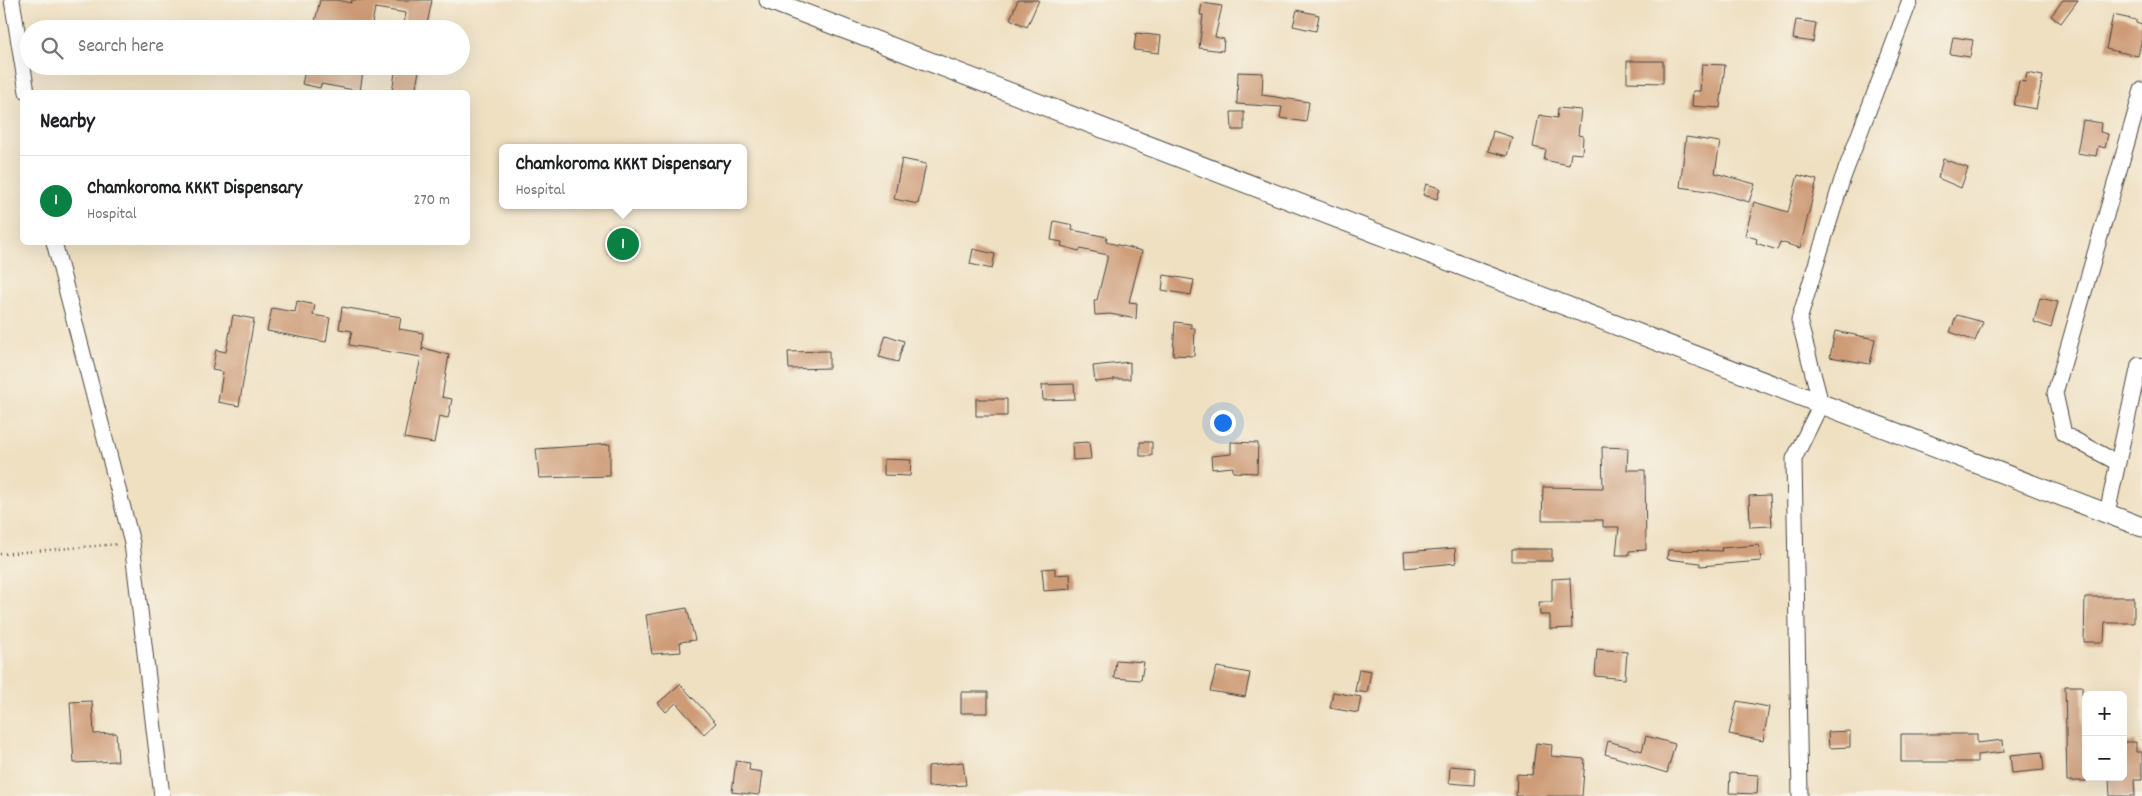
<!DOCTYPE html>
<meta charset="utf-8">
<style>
:root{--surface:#fff;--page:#f2f2f2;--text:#202124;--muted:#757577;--line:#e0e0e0;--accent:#0b8043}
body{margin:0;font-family:Dekko,sans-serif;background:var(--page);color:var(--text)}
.controls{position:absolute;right:15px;bottom:15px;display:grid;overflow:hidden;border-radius:8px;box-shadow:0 5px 20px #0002}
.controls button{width:45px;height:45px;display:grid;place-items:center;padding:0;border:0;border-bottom:1px solid var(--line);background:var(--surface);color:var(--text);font:25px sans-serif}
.you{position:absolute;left:1222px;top:422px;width:18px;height:18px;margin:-12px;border:4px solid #fff;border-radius:50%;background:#1a73e8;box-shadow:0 0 0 8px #1a73e833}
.badge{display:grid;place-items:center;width:32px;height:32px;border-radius:50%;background:var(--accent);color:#fff;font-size:16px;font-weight:700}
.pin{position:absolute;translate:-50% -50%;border:2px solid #fff;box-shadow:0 1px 5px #0006}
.popup{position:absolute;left:499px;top:144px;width:248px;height:65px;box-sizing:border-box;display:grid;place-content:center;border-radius:8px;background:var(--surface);filter:drop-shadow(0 1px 4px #0005);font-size:16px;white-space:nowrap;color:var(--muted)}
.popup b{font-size:19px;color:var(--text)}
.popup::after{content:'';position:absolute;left:50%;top:100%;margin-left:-10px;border:10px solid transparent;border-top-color:var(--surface)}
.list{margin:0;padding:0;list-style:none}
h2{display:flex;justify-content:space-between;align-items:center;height:65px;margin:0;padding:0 20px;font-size:21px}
h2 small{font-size:16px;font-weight:400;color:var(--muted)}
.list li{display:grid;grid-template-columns:32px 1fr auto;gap:15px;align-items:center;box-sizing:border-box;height:90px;padding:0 20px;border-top:1px solid var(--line)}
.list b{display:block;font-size:19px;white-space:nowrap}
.list p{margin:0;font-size:16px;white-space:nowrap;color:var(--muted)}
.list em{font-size:16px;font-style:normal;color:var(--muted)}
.icon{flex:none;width:28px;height:28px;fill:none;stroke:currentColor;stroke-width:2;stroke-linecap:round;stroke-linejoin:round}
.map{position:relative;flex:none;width:2142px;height:796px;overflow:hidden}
.search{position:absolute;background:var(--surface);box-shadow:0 5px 20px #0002;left:20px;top:20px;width:450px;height:55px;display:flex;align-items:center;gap:12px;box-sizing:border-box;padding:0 18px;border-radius:28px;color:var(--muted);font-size:19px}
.panel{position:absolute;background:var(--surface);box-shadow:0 5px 20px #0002;left:20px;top:90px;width:450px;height:155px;border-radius:8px}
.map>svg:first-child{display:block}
</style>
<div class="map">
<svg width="2142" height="796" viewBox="0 0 2142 796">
<rect width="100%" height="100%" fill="#f7f3e8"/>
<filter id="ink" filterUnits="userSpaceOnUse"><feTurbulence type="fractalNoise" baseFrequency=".02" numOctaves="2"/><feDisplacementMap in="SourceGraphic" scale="10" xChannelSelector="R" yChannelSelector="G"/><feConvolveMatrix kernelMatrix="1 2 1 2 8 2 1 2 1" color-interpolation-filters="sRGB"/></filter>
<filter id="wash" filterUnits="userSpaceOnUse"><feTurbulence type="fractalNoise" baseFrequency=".0096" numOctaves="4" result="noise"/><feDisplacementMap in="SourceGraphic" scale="20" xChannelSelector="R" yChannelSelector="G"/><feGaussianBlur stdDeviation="1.12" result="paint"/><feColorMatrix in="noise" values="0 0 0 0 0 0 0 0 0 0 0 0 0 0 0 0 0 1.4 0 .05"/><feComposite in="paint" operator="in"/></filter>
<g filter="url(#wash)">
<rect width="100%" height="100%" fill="#efe0c2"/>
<g id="blocks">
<!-- building -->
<path fill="#ce9b77" d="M320 0H337L351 3 352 0H432L426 29H403L406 13 375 8 371 29H329L314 26Z
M1018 0H1039L1027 27 1010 19Z
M2063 0H2078L2061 23 2051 16Z
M1202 3 1222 6 1215 37 1224 39 1223 51 1199 48 1203 15H1200Z
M1297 10 1319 15 1316 31 1293 26Z
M2113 15 2136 20V23L2142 25V38L2138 56 2106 49Z
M1796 20 1816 23 1813 42 1793 39Z
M1136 33 1161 36 1159 53 1134 50Z
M1953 37 1973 40 1970 57 1950 54Z
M1627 61H1663V83L1627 82Z
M1702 64 1725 65 1720 108 1692 106 1693 91H1700Z
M306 66H364L360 91 321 84 320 88 302 84Z
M396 66H420L415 92H392Z
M1238 72 1263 73 1262 95 1309 102 1306 122 1280 118 1282 107 1237 104Z
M2027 73 2043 76 2036 109 2014 105 2019 81 2025 82Z
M1558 108 1581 110 1578 135 1583 136 1582 154 1571 153 1569 165 1544 160 1546 150 1533 147 1539 115 1557 118Z
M1231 112H1244V130H1232Z
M2083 120 2101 123 2100 132 2108 134 2105 148 2098 146 2096 156 2077 153Z
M1493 131 1512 137 1507 156 1488 151Z
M1686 137 1720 142 1715 173 1755 184 1749 202 1714 192 1680 187Z
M902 159 926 164 918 204 894 199Z
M1943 159 1968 168 1961 188 1938 178Z
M1798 175 1817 180 1800 248 1780 242 1777 250 1756 243 1757 239 1745 235 1754 202 1788 212Z
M1426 184 1440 188 1437 199 1423 195Z
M1054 221 1073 225 1072 230 1107 237 1106 242 1142 251 1129 302 1137 303 1136 319 1110 314 1095 315 1094 300H1097L1108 255 1080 249 1079 251 1061 246 1062 242 1051 240Z
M612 231 634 232 633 257 611 256Z
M973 249 995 254 992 269 970 264Z
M1164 275 1194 280 1191 295 1162 290Z
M2040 298 2058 302 2051 328 2034 322Z
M297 301 315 305 313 315 330 318 326 342 267 331 272 308 295 312Z
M342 307 401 317 399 329 423 333 422 351 423 348 449 355 442 397 452 399 448 418 439 416 434 443 404 438 421 357 349 345 352 331 339 329Z
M233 315 254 319 239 406 218 402 223 372 212 370 216 350 226 352Z
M1957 315 1983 322 1975 341 1950 332Z
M1175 322 1191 324V328H1195L1194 356 1173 355Z
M1835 331 1875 339 1870 364 1830 357Z
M886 335 904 341 898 362 879 357Z
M829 351V368L789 369 788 352Z
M1130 362V379H1113L1114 380 1095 382 1093 366Z
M1074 384 1075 399 1043 400 1042 385Z
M976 399H1007V416H976Z
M1089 442 1091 459 1073 460 1072 443Z
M1140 442H1152V456H1140Z
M1231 442 1258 443 1257 473 1233 472V467L1212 469 1211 456 1231 454Z
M610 444V476L539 478 536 449Z
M1602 447 1628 448 1627 470H1645L1646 550 1629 551V555H1616L1619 527H1603V520H1542L1543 487 1603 488Z
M884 459 911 460 910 476 884 475Z
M1770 495 1772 526 1750 527 1749 496Z
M1759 545 1761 561 1700 566V563L1667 559 1668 550 1722 551 1721 548Z
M1455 548 1456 563 1405 568 1404 552Z
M1512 549H1552V561H1512Z
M1055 568V575L1070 574 1071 589 1044 591 1042 569Z
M1570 578 1572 628 1550 629V615H1540L1539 602H1552V579Z
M2085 597H2134V623H2105L2104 642H2084Z
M687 608 695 640 680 642 681 652 652 654 646 615Z
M1597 649 1627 652 1625 679 1595 676Z
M1116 660 1144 662 1141 680 1114 678Z
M1217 667 1250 673 1245 697 1210 691Z
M1359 669 1371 671 1367 693 1355 691Z
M680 684 716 723 704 734 676 703 666 712 658 703Z
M2065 686H2082L2083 750H2086V781H2067Z
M961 692H988V713H961Z
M1333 692 1361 697 1358 713 1330 708Z
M92 701 94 734 116 733 118 761 74 763 70 702Z
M1737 701 1769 707 1763 741 1729 734Z
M1850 731V747L1829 748 1828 732Z
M1901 734H1977V743L2003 740 2004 752 1977 755V762H1901Z
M1646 736 1675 744 1667 773 1605 754 1608 741 1642 751Z
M2123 742H2136V752H2142V780H2134L2135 796H2110L2109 777H2123Z
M1536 743 1552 745 1551 756 1585 759 1582 796H1516L1517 774 1532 775Z
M2042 752 2044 770 2012 773 2010 755Z
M736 761 750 763 749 770 762 772 759 795 732 792Z
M963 762 966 785 928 787V766Z
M1450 766 1475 768 1474 785 1449 783Z
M1730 773 1758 775 1757 794 1729 793Z"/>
</g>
</g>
<g filter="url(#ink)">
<use href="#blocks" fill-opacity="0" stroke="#484642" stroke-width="1"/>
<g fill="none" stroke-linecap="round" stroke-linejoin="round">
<!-- minor casing -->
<g stroke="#484642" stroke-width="17">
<path id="minor" d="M12 0 27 92
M54 242 132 543 162 796
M2118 463 2064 434 2055 393 2142 90
M2107 513 2139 365 2142 366
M1800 796 1794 459 1821 404 1799 320 1842 180 1910 0"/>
</g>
<!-- tertiary casing -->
<g stroke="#484642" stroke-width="21">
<path id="tertiary" d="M769 0 2142 527"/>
</g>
<!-- path -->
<path stroke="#484642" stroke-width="2.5" stroke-dasharray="1 4" stroke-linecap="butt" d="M0 554 118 544"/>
<!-- minor -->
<use href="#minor" stroke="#fff" stroke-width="15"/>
<!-- tertiary -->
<use href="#tertiary" stroke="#fff" stroke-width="19"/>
</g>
</g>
</svg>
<div class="controls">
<button>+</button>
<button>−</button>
</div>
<div class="you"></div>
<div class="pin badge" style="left:623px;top:244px">1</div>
<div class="popup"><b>Chamkoroma KKKT Dispensary</b>Hospital</div>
<div class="search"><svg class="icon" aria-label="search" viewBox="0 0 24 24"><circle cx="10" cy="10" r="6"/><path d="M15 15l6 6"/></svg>Search here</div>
<section class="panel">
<h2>Nearby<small></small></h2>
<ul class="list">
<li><span class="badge">1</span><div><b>Chamkoroma KKKT Dispensary</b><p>Hospital</p></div><em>270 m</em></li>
</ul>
</section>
</div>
